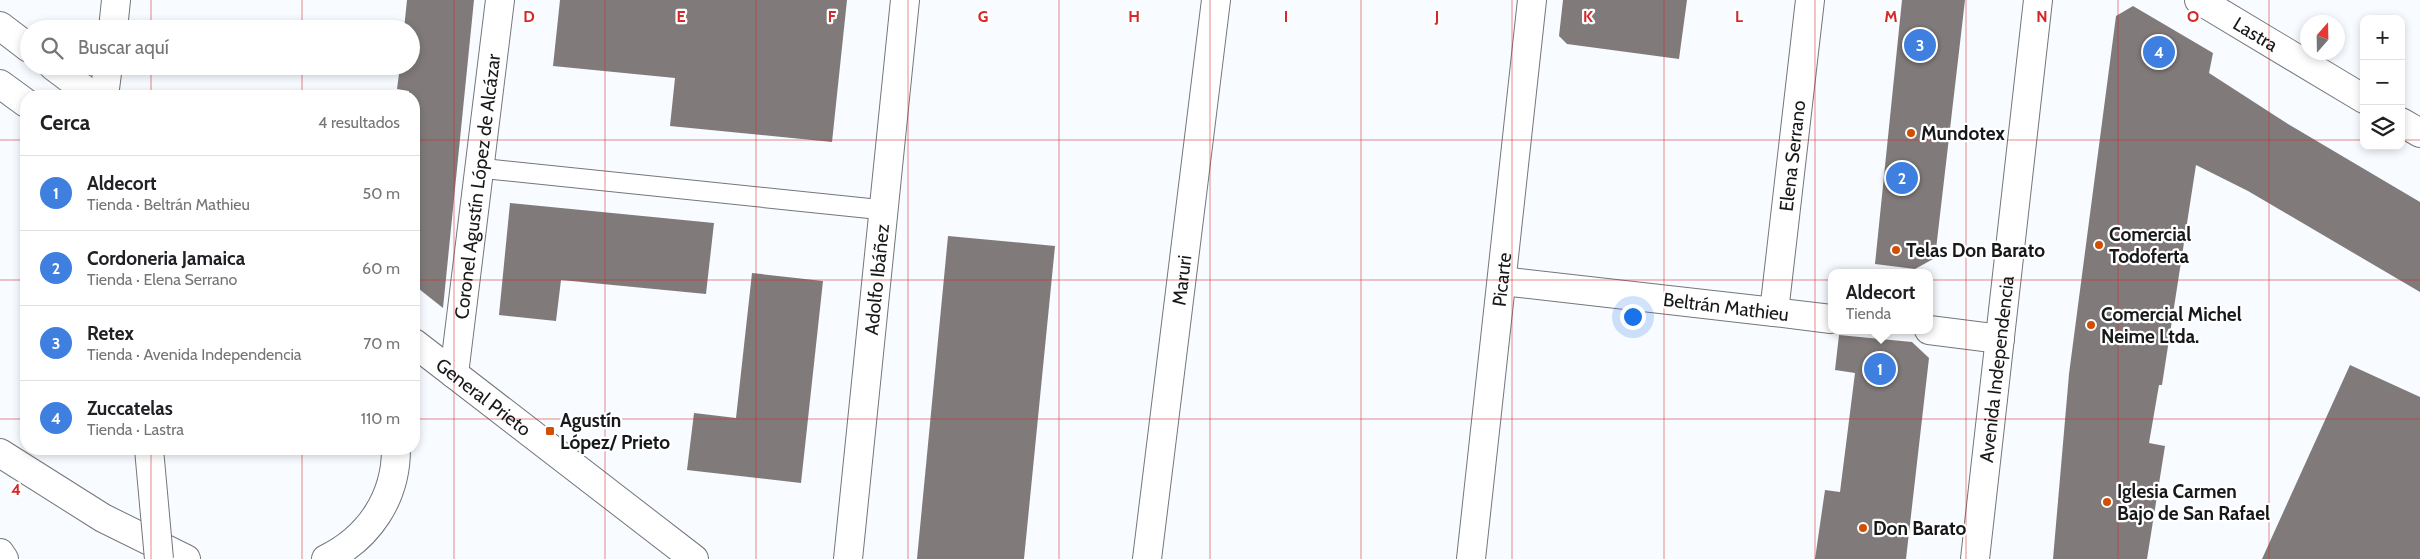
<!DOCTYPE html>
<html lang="es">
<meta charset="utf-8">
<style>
:root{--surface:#fff;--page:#f6f6f6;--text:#202124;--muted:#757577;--line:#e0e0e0;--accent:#1a73e8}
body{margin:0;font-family:Cabin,sans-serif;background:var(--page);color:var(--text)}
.controls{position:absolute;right:15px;top:15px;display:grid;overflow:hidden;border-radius:10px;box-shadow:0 2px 8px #0003}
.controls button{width:45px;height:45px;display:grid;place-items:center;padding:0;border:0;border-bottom:1px solid var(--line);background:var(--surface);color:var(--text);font:25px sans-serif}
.compass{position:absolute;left:2300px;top:15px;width:45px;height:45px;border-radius:50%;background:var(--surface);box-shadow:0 2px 8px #0003;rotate:20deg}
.you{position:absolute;left:1632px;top:316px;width:18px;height:18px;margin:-12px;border:4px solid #fff;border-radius:50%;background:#1a73e8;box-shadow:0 0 0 8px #1a73e833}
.badge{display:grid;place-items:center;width:32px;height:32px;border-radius:50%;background:var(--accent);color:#fff;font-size:16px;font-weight:700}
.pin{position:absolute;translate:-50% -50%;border:2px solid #fff;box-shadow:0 1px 5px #0006}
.popup{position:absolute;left:1828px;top:269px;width:105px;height:65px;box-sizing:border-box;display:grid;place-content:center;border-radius:10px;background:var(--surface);filter:drop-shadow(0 1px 4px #0005);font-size:16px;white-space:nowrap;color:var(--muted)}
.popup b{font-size:19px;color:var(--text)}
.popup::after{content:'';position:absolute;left:50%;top:100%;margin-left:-10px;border:10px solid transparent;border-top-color:var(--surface)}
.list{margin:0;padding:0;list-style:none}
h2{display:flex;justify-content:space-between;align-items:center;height:65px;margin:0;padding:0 20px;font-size:21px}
h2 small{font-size:16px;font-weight:400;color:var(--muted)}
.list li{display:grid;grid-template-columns:32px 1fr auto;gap:15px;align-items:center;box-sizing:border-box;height:75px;padding:0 20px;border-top:1px solid var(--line)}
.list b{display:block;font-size:19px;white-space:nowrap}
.list p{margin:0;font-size:16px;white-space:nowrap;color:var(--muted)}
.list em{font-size:16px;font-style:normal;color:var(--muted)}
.icon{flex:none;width:28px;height:28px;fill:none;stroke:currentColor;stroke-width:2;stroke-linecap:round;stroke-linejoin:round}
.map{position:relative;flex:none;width:2420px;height:559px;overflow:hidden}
.search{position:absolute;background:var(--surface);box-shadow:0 2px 8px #0003;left:20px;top:20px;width:400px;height:55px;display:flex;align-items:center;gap:12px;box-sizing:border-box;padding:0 18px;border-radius:28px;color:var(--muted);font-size:19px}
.panel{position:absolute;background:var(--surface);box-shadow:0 2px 8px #0003;left:20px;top:90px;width:400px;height:365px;border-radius:20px}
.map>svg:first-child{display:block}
</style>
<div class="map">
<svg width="2420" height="559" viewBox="0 0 2420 559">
<rect width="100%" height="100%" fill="#f8fbff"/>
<!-- building -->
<path fill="#807b7a" d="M407 0H474L443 308 414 285V96H408L409 91 397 89 400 66H411V29H404Z
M560 0H847L832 142 670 126 675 78 553 66Z
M1563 0H1687L1679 59 1567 44 1559 36Z
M1902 0H1965L1935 258 1915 269 1875 264Z
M2133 6 2213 53 2209 73 2288 124 2420 202V292L2248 191 2196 165 2162 385H2159L2149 443 2165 446 2147 559H2053L2069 374 2116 16Z
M510 203 714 223 706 294 561 280 556 321 499 315Z
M948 236 1055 246 1024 559H917Z
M752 273 823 281 801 483 687 470 694 413 736 418Z
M1839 335 1912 342 1929 358 1906 559H1815L1825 490 1840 492 1855 373 1835 370Z
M2350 365 2420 397V559H2262Z"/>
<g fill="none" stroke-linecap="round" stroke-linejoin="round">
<!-- service casing -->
<g stroke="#74767a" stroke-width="21">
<path id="service" d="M479 168 884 210"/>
</g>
<!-- pedestrian casing -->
<g stroke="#74767a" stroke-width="30">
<path id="pedestrian" d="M1774 312 1831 319
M1929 330 2000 339"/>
</g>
<!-- minor casing -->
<g stroke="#74767a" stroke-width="30">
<g id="minor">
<path id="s1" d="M2199 0 2364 99"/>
<path d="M113 29 116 0"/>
<path d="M104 96 108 66"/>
<path d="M2401 122 2420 133"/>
<path id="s2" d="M1502 281 1774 312 1810 0"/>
<path id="s3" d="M454 374 500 0"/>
<path id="s4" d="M848 559 905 0"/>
<path id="s5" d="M1147 559 1216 0"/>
<path id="s6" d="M1471 559 1532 0"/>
</g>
</g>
<!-- primary casing -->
<g stroke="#74767a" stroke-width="30">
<g id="primary">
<path d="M0 26 29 48"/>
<path d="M53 66 93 96"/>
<path id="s7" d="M414 343 694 559"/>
<path id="s8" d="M1975 559 2038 0"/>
</g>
</g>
<!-- motorway casing -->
<g stroke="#74767a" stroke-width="30">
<path id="motorway" d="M0 84 26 103
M0 453 103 518 186 559
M0 553 4 559
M326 559C369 538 396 498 396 449"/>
</g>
<!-- service -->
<use href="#service" stroke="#fff" stroke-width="19"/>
<!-- pedestrian -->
<use href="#pedestrian" stroke="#fff" stroke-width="28"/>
<!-- minor -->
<use href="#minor" stroke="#fff" stroke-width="28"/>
<!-- primary -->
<use href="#primary" stroke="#fff" stroke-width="28"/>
<!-- motorway -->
<use href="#motorway" stroke="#fff" stroke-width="28"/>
<!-- primary-bridge casing -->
<g stroke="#74767a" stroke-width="30" stroke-linecap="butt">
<path id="primary-bridge" d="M149 449 159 559"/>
</g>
<!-- primary-bridge -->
<use href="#primary-bridge" stroke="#fff" stroke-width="28"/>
</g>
<!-- grid -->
<path fill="none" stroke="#d62828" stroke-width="1" stroke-opacity="0.55" d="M151 0V29M302 0V29M454 0V559M605 0V559M756 0V559M908 0V559M1059 0V559M1210 0V559M1361 0V559M1512 0V559M1664 0V559M1815 0V559M1966 0V559M2118 0V559M2269 0V559M151 66V96M302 66V96M0 140H26M414 140H2364M2401 140H2420M0 280H26M414 280H2420M0 419H26M414 419H2420M151 449V559M302 449V559"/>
<!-- markers -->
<g fill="#d24e00" stroke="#fff" stroke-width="2">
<circle cx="1911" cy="133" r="5"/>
<circle cx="2099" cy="245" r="5"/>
<circle cx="1896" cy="250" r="5"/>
<circle cx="2091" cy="325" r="5"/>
<rect x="545" y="426" width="10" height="10" rx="2.5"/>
<circle cx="2107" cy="502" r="5"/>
<circle cx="1863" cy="528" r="5"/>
</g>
<g text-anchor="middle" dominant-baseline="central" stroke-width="4.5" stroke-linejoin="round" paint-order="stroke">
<!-- street labels -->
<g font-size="19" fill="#171819" stroke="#fff">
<text stroke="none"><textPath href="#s1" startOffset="66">Lastra</textPath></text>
<text stroke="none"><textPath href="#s2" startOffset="431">Elena Serrano</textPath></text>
<text stroke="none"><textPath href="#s3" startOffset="189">Coronel Agustín López de Alcázar</textPath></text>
<text stroke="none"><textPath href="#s4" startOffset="281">Adolfo Ibáñez</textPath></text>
<text stroke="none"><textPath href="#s5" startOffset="281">Maruri</textPath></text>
<text stroke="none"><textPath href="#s6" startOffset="281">Picarte</textPath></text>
<text transform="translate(1726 307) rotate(7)">Beltrán Mathieu</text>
<text stroke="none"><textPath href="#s8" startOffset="191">Avenida Independencia</textPath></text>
<text stroke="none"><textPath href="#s7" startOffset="88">General Prieto</textPath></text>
</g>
<!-- poi labels -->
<g font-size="19" font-weight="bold" fill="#171819" stroke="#fff" text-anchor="start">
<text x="1921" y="133">Mundotex</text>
<text x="2109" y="234">Comercial<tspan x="2109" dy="22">Todoferta</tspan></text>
<text x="1906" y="250">Telas Don Barato</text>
<text x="2101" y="314">Comercial Michel<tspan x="2101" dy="22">Neime Ltda.</tspan></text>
<text x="560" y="420">Agustín<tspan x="560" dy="22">López/ Prieto</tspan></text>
<text x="2117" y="491">Iglesia Carmen<tspan x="2117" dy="22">Bajo de San Rafael</tspan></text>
<text x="1873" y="528">Don Barato</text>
</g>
</g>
<g font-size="16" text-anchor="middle" font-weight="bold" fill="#d62828" stroke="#fff" stroke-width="4.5" stroke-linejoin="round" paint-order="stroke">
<text x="529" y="22">D</text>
<text x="681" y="22">E</text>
<text x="832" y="22">F</text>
<text x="983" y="22">G</text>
<text x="1134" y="22">H</text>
<text x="1286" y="22">I</text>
<text x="1437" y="22">J</text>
<text x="1588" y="22">K</text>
<text x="1739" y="22">L</text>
<text x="1891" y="22">M</text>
<text x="2042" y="22">N</text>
<text x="2193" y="22">O</text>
<text x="16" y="495">4</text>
</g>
</svg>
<div class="controls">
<button>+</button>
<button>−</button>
<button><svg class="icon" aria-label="layers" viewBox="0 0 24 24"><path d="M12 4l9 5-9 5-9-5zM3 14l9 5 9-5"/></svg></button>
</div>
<svg class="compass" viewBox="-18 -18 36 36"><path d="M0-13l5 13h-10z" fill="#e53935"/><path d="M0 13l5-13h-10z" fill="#757577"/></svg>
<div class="you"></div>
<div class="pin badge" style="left:1880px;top:369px;background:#3f7fe0">1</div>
<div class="popup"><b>Aldecort</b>Tienda</div>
<div class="pin badge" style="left:1902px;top:178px;background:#3f7fe0">2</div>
<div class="pin badge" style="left:1920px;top:45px;background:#3f7fe0">3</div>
<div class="pin badge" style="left:2159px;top:52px;background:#3f7fe0">4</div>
<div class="search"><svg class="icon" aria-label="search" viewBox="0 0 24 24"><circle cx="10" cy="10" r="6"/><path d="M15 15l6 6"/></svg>Buscar aquí</div>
<section class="panel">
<h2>Cerca<small>4 resultados</small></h2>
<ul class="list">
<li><span class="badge" style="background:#3f7fe0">1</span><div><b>Aldecort</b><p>Tienda · Beltrán Mathieu</p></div><em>50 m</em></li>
<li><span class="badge" style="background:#3f7fe0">2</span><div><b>Cordoneria Jamaica</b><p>Tienda · Elena Serrano</p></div><em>60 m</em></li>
<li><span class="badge" style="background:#3f7fe0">3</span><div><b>Retex</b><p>Tienda · Avenida Independencia</p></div><em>70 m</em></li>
<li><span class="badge" style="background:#3f7fe0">4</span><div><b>Zuccatelas</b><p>Tienda · Lastra</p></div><em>110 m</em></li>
</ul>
</section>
</div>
